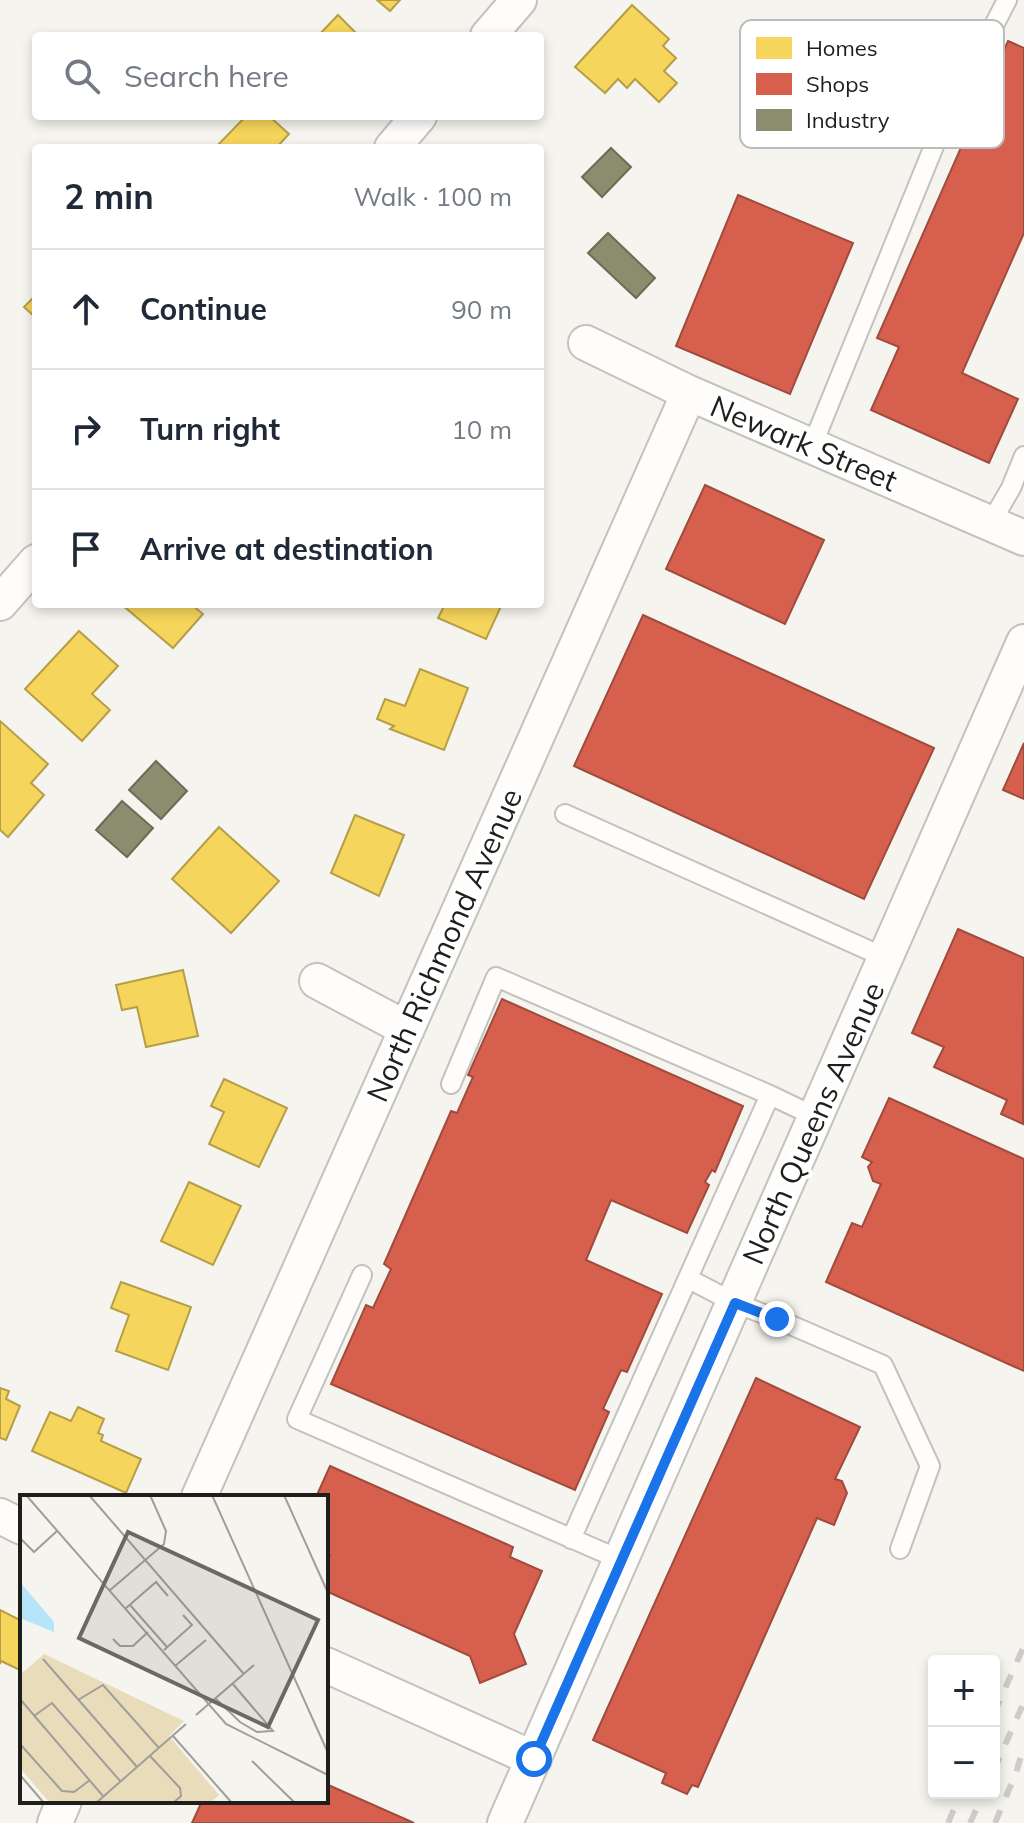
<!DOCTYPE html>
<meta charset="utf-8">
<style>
:root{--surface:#fff;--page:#f6f6f7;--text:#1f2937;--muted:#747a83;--line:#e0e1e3}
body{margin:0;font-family:Mulish,sans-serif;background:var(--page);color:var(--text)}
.controls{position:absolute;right:24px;bottom:24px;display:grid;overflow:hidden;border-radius:8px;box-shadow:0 4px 12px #0003}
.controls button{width:72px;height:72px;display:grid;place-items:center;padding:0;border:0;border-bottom:2px solid var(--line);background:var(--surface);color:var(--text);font:40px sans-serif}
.stop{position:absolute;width:24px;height:24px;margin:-18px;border:6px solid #1a73e8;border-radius:50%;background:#fff}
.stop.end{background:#1a73e8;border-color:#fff;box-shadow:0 2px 8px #0008}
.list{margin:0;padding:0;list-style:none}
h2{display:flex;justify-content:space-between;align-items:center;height:104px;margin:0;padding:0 32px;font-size:34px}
h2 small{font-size:26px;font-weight:400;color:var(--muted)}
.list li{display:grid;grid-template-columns:52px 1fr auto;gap:24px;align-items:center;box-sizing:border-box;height:120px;padding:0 32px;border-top:2px solid var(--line)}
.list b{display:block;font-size:30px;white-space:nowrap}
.list em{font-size:26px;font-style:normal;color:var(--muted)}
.icon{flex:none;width:44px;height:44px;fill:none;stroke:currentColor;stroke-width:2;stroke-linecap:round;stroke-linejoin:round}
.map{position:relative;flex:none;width:1024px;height:1823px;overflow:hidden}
.search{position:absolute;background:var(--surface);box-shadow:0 4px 12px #0003;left:32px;top:32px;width:512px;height:88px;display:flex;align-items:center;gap:20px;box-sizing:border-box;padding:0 28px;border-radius:8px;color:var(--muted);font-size:30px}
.panel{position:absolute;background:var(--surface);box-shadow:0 4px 12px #0003;left:32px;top:144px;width:512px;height:464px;border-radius:8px}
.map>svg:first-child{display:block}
</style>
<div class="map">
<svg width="1024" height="1823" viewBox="0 0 1024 1823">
<rect width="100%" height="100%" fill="#f6f4ee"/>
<!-- homes -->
<path fill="#f6d55c" stroke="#b69e48" stroke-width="2" d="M377 0H400L390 11Z
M632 5 669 39 663 46 676 58 664 71 677 83 659 102 635 79 627 88 618 79 605 93 575 67Z
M338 15 359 36H318Z
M246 116H269L289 134 276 148H215Z
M36 295V318L24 307Z
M121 604H191L203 614 173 648Z
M445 604H502L486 639 438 618Z
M79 631 118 666 92 694 110 710 82 741 25 689Z
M420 669 468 688 444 750 390 729 394 726 377 719 385 699 405 706Z
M0 721 48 764 31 783 44 795 8 837 0 830Z
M355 815 404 835 379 896 331 873Z
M219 827 279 881 231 933 172 879Z
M183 970 198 1036 146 1047 137 1007 122 1010 116 985Z
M224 1079 287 1108 259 1167 209 1144 224 1112 211 1106Z
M189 1182 241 1206 213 1265 161 1241Z
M121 1282 191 1307 168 1370 116 1351 129 1315 111 1308Z
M0 1388 9 1391 6 1399 20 1406 6 1440 0 1438Z
M78 1407 104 1419 98 1433 103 1435 101 1441 141 1459 126 1493 32 1451 50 1412 71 1421Z
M0 1610 22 1621V1671L1 1661 0 1664Z"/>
<!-- shops -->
<path fill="#d6604d" stroke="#9f4c3e" stroke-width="2" d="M1008 41 1024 48V233L962 373 1018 399 989 463 871 410 899 347 877 338Z
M738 195 853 243 790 394 676 346Z
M705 485 824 540 785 624 666 569Z
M643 615 934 748 864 899 574 766Z
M1024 743V799L1003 790Z
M958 929 1024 958 1023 1124 1001 1114 1007 1100 934 1067 944 1047 912 1033Z
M502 999 743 1106 715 1172 712 1170 705 1182 709 1185 687 1233 611 1200 586 1260 662 1294 627 1372 621 1370 603 1409 609 1412 575 1490 331 1384 366 1305 373 1308 391 1269 384 1264 451 1111 457 1113 473 1077 468 1075Z
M889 1098 1024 1159V1371L826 1282 852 1223 862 1227 881 1184 873 1181 868 1167 872 1162 862 1157Z
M756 1378 860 1427 835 1479 842 1481 847 1493 834 1525 817 1518 698 1787 692 1785 687 1794 662 1783 666 1773 593 1740Z
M330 1466 513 1547 510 1557 542 1571 514 1634 526 1664 480 1683 470 1656 326 1591V1564L330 1555 326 1554V1497H316Z
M326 1784 414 1823H192L202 1801H326Z"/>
<!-- industry -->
<path fill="#8c8c6e" stroke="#6c6b55" stroke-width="2" d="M611 148 631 167 602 197 582 177Z
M608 233 655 278 636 298 588 253Z
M156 761 187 791 161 819 129 790Z
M122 801 153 828 127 857 96 830Z"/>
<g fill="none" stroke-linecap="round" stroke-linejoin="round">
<!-- lane casing -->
<g stroke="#c3c2bd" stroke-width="22">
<path id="lane" d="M812 446 943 124 1007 0
M990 524 1011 488 1024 456
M565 814 886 958
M451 1084 496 977 770 1095 816 1117
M362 1275 297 1419 621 1560
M689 1279 735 1303 777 1319 883 1365 930 1466 900 1549
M571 1539 770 1095"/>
</g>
<!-- street casing -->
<g stroke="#c3c2bd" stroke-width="38">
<path id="street" d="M488 36 519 0
M392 148 419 116
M586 343 689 393 1024 538
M0 603 36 562
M317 981 407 1029
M199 1497 689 393
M0 1516 22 1527
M326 1665 534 1759
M55 1823 64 1801
M505 1823 1024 642"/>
</g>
<!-- lane -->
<use href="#lane" stroke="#fefdfc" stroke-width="18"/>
<!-- street -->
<use href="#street" stroke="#fefdfc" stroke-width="34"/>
<!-- rail -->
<path stroke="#cdccca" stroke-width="6" stroke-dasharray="14 14" stroke-linecap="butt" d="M994 1713 1024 1646
M994 1770 1024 1702
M948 1823 961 1793
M970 1823 984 1793
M995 1823 1016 1773 1024 1746"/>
</g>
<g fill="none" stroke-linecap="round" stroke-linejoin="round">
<!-- route -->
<path stroke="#1a73e8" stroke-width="10" d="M534 1759 735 1303 777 1319"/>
</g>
<g text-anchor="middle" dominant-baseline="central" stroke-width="8" stroke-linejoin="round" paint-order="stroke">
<!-- street labels -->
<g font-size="30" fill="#201e1a" stroke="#fff">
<text transform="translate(804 443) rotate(23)">Newark Street</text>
<text transform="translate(444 945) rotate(-66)">North Richmond Avenue</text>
<text transform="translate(813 1123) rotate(-66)">North Queens Avenue</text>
</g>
</g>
<!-- overview -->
<g transform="translate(20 1495)">
<rect width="308" height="308" fill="#f6f4ee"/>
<path d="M24 159 164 226 149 241 199 300 190 308H30L0 273V180Z" fill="#e9dcbb"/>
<path d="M0 87 34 127V137L0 123Z" fill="#b6e5fa"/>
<path fill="none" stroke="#a09e99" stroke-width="2" d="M6 0 206 229 308 280M69 0 223 178M192 0 308 258M264 0 308 98M0 43 14 57 37 36M89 96 144 49 146 36 130 0M110 110 147 152M105 114 136 87 148 101M93 144 100 151H113L128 137M144 155 172 130 163 120M23 164 117 272M155 171 186 145M195 203 220 227 237 237 253 236 212 188M0 204 83 301M58 205 83 190 139 253M176 220 234 170M14 221 32 208 101 287M153 241 212 308M0 249 42 296 54 297 70 285M130 261 160 293 161 301 153 308M232 266 275 308M0 280 24 308M76 308 166 229"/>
<path fill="#6b6964" fill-opacity="0.15" stroke="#6b6964" stroke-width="4" d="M108 37 298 125 248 232 59 143Z"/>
<rect width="308" height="308" fill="none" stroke="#201e1a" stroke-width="4"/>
</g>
<!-- legend -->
<rect x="740" y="20" width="264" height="128" rx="12" fill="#fff" stroke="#bcbcba" stroke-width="2"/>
<rect x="756" y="37" width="36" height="22" fill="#f6d55c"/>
<rect x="756" y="73" width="36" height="22" fill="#d6604d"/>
<rect x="756" y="109" width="36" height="22" fill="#8c8c6e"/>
<g font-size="22" fill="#201e1a">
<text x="806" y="56">Homes</text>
<text x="806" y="92">Shops</text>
<text x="806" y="128">Industry</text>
</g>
</svg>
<div class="controls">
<button>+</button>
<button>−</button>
</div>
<div class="stop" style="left:534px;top:1759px"></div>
<div class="stop end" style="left:777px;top:1319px"></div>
<div class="search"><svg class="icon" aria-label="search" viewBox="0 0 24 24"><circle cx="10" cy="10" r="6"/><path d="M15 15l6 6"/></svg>Search here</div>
<section class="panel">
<h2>2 min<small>Walk · 100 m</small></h2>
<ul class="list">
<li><svg class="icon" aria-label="ahead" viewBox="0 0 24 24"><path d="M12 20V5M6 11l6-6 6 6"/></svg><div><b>Continue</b></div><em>90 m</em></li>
<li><svg class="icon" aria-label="right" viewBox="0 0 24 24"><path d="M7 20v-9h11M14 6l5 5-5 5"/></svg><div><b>Turn right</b></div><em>10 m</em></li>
<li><svg class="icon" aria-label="arrive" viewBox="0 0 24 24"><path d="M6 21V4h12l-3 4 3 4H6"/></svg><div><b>Arrive at destination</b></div></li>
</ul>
</section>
</div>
